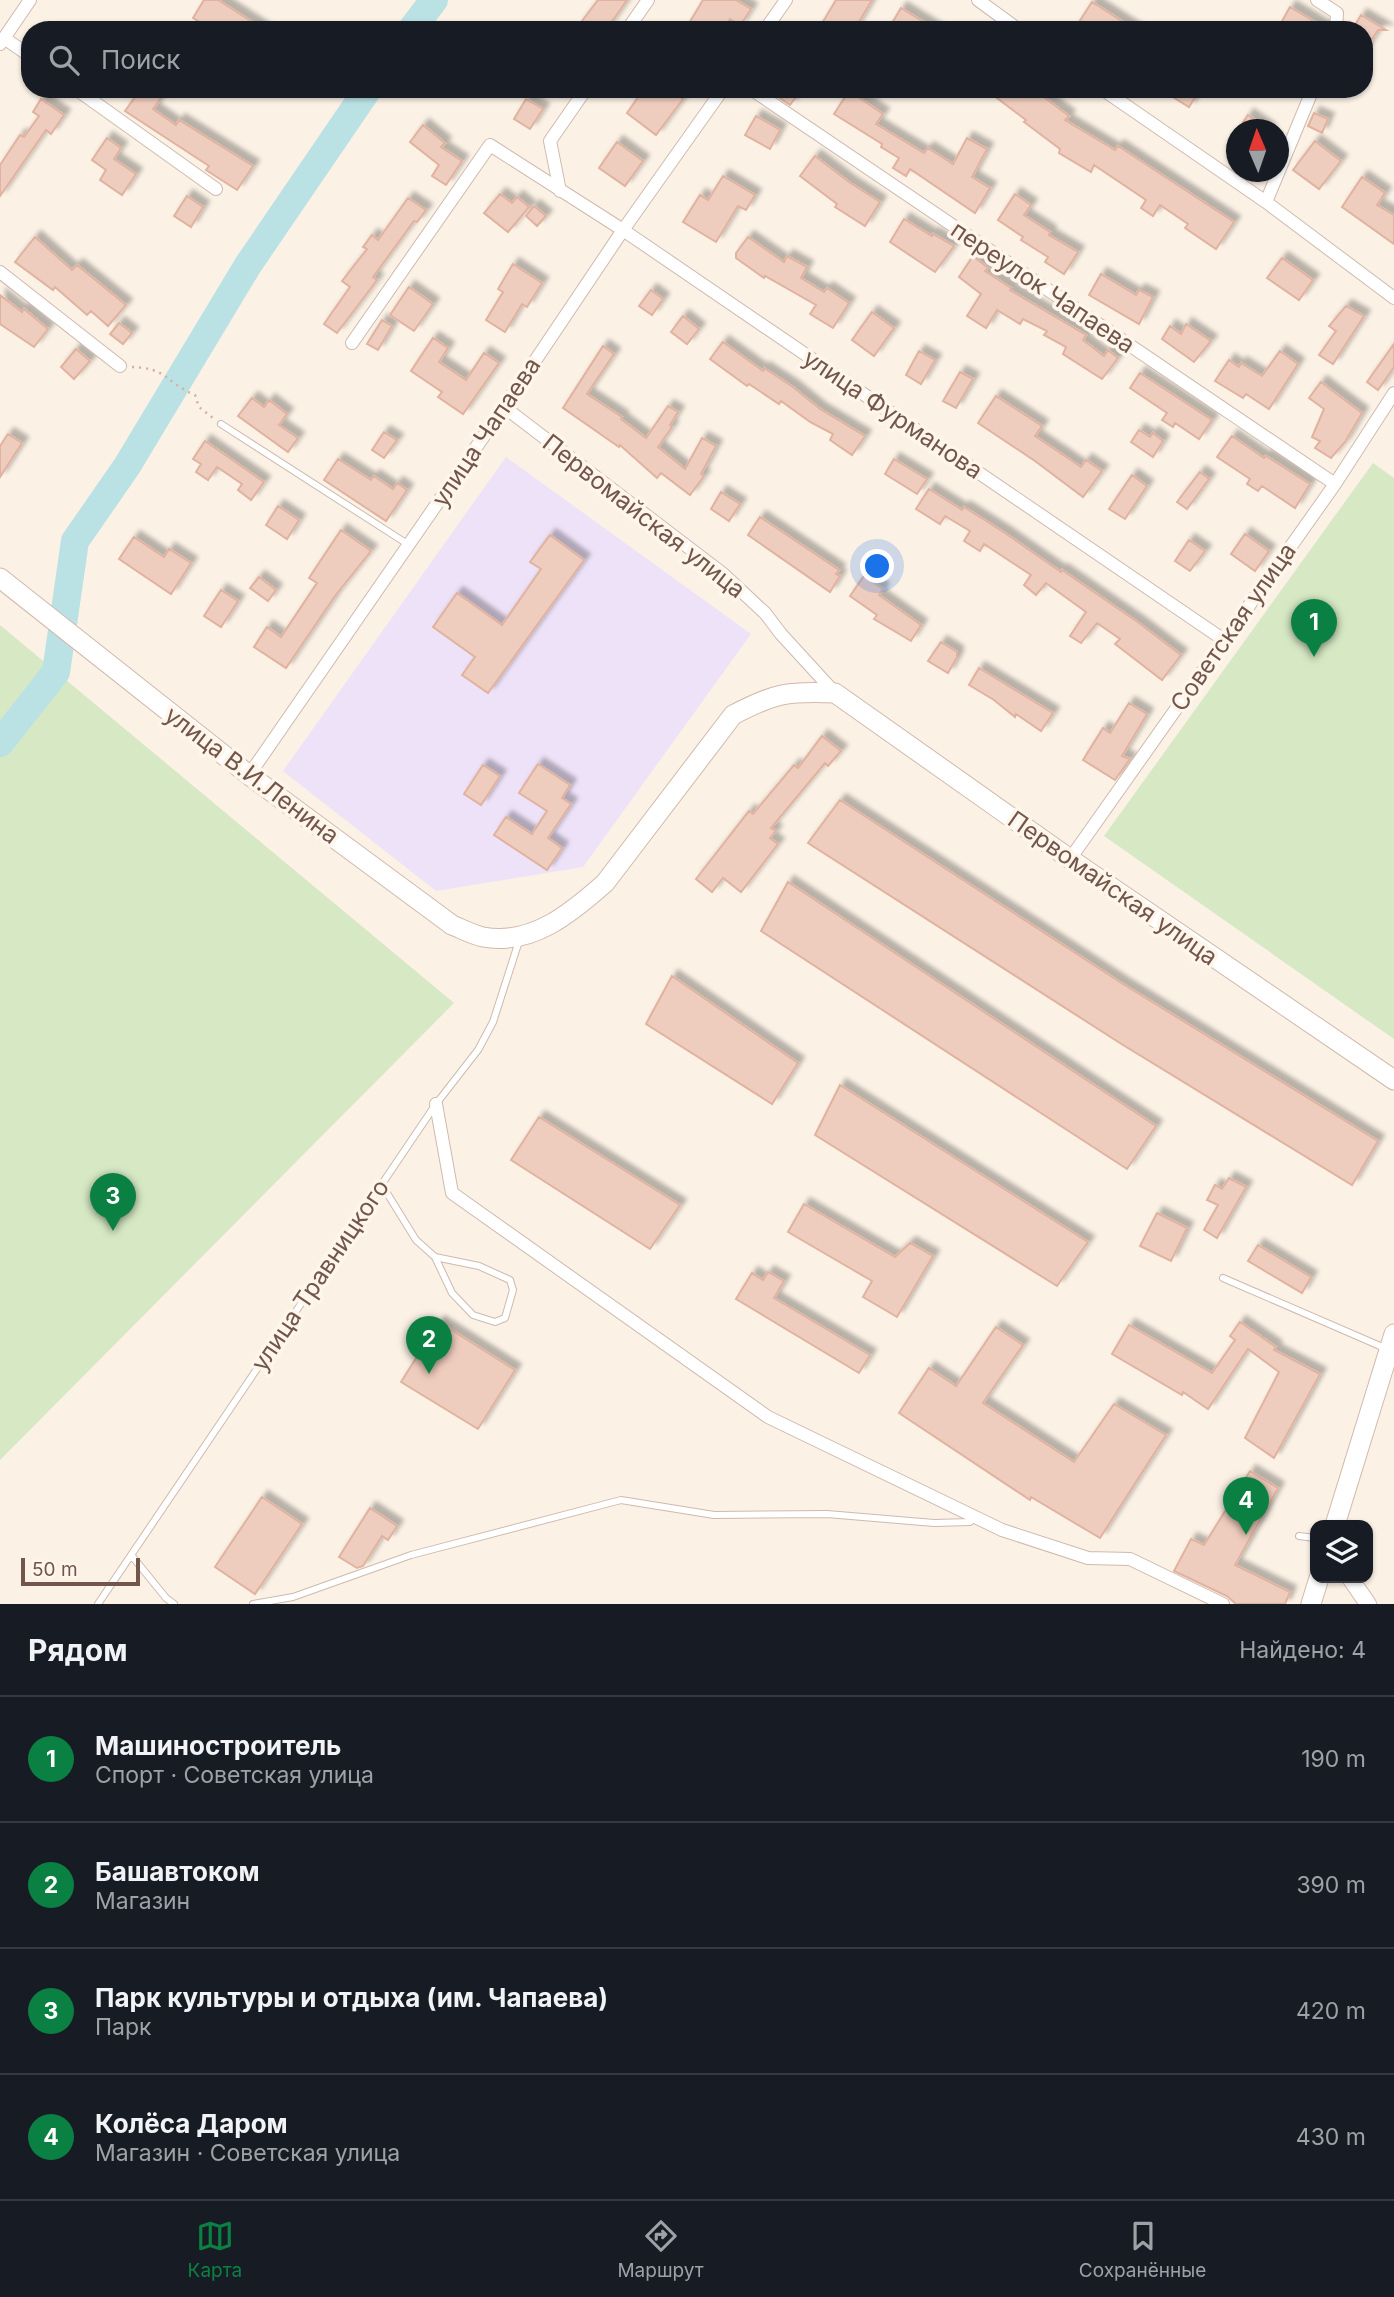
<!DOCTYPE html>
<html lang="ru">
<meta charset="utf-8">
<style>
:root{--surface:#171b24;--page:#20242c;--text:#f1f3f6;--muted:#9ea1a6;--line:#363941;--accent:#0b8043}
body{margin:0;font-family:Inter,sans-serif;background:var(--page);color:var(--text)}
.controls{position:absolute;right:21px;bottom:21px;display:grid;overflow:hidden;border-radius:14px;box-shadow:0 2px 5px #0004}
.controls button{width:63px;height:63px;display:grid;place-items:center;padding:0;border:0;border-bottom:2px solid var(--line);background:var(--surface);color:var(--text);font:35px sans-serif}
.compass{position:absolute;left:1226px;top:119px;width:63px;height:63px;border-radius:50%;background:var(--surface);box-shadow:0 2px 5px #0004;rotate:358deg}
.scale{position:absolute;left:21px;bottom:18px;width:119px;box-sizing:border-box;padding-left:7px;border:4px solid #73564b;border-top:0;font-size:19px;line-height:24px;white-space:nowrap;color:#73564b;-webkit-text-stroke:5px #fef5eb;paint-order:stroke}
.you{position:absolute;left:878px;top:567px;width:24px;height:24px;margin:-18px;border:5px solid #fff;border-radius:50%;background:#1a73e8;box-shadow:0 0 0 10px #1a73e833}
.badge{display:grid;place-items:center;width:46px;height:46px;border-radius:50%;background:var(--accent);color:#fff;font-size:23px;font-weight:700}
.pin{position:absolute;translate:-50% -58px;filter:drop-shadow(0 2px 4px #0008)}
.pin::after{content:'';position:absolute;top:37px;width:24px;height:21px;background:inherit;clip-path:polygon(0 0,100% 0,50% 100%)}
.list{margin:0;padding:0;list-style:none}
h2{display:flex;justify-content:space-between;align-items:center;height:91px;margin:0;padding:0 28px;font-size:30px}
h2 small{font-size:23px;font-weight:400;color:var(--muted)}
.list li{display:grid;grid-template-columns:46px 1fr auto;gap:21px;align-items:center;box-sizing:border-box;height:126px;padding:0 28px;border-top:2px solid var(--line)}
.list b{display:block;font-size:26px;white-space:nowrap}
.list p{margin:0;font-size:23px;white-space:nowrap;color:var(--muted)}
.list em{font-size:23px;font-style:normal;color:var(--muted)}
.icon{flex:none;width:38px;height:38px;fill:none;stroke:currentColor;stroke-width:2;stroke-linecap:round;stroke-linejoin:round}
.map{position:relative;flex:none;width:1394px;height:1604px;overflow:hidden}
.search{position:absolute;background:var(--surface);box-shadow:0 2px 5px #0004;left:21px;right:21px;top:21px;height:77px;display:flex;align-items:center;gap:18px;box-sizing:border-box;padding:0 24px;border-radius:28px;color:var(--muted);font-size:26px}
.sheet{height:595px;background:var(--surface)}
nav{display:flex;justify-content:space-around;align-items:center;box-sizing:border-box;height:98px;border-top:2px solid var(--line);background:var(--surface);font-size:19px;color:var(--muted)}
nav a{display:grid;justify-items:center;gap:4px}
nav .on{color:var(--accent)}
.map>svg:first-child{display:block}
</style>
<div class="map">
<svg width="1394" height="1604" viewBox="0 0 1394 1604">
<defs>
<filter id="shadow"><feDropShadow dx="6" dy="-6" stdDeviation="2" flood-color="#0004"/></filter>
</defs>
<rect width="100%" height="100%" fill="#fbf1e5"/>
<!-- education -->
<path fill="#eee2f8" d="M506 457 751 634 583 867 436 891 283 771Z"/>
<!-- green -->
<path fill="#d6e8c4" d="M1373 463 1394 478V1039L1104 836Z
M0 625 454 1003 0 1460Z"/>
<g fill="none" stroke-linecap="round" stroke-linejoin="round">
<!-- river -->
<path stroke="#bae2e4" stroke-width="28" d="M411 30 434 0
M0 743 56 672 75 541 127 466 248 265 368 89"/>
</g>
<!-- building -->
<path fill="#efcdbe" stroke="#e1b29f" stroke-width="2" filter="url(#shadow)" d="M204 0H218L265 30H212L193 18Z
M598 0H627L606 30H585L579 25Z
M703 0H736L751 9 740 26 730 19 724 30H685Z
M836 0H872L854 30H818Z
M1092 2 1136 30H1074Z
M1290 7 1327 29V30H1291L1281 23Z
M901 8 937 30H888Z
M1361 15 1386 30H1378L1364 52V30H1352Z
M141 89H157L164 94 153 109 176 125 179 120 253 166 237 190 206 170 209 166 125 111Z
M644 89H669L683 99 656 135 627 113Z
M767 89H802L790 105Z
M985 89H1033L1069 116 1065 120 1115 150 1118 146 1234 222 1216 249 1185 228 1188 224 1160 205 1153 216 1141 208 1146 200 1094 165 1091 172 1059 153 1060 149 1024 122 1026 120Z
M1160 89H1200L1189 107Z
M849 91 883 114 876 124 924 153 928 148 953 164 967 138 987 149 972 177 990 188 975 213 910 169 906 176 893 168 899 158 881 147 882 144 834 114Z
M41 99 64 115 51 134 46 130 0 196V165L20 135 24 137 39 116 33 112Z
M526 99 543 109 530 129 514 119Z
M1314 113 1328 119 1322 133 1308 126Z
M1248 115 1270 130H1238Z
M756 116 780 130 770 149 745 135Z
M423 125 445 143 441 147 462 161 446 185 432 176 439 165 410 142Z
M107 138 121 148 114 159 136 174 122 195 100 180 106 170 92 160Z
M1315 141 1341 161 1319 189 1293 170Z
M617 142 643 161 625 186 599 168Z
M815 156 849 182 880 202 865 226 835 207 837 204 800 176Z
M723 176 755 195 746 210 738 206 716 242 683 222 700 195 708 200Z
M1362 177 1385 193 1377 205 1394 215V244L1342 207Z
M500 194 512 203 517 197 529 207 508 232 484 213Z
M1015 194 1031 205 1024 215 1050 232 1049 235 1078 252 1064 274 1045 262 1048 257 1021 240 1023 237 998 220Z
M187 196 203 207 191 227 174 216Z
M408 198 426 210 417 222 414 221 373 277 377 280 337 333 324 324 350 287 342 281 367 249 363 247 372 235 378 240Z
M534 206 546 216 537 226 526 216Z
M904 219 932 236 933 234 954 246 935 272 890 242Z
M35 237 72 270 77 265 126 305 108 326 91 311 87 315 55 287 53 290 15 262Z
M748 237 784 262 787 256 807 267 801 278 824 292 827 288 849 303 833 328 810 314 816 305 765 276 764 278 736 258V253Z
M973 256 988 268 985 271 1011 288 1010 290 1086 335 1083 340 1104 356 1108 350 1118 358 1102 379 1063 354 1066 347 1044 335 1047 331 1023 319 1020 324 997 310 986 328 967 316 981 294 959 277Z
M1282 258 1313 280 1299 300 1267 278Z
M513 264 542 283 527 307 522 304 505 332 486 320 503 292 498 289Z
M1101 274 1136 295 1139 290 1153 297 1139 324 1089 295Z
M409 287 433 304 414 331 390 315Z
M651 290 663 299 652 315 639 306Z
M0 295 22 312 24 309 48 329 34 347 0 324Z
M1346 306 1364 316 1333 364 1319 355 1336 331 1329 326Z
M872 312 894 328 874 356 852 340Z
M683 316 699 329 687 344 671 332Z
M382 320 392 326 378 350 367 344Z
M119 323 132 333 123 344 110 334Z
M1186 324 1211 341 1194 362 1162 339 1170 326 1181 334Z
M433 338 448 348 439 362 466 380 484 353 499 363 463 414 438 397 442 392 411 371Z
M723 342 763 371 764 368 793 387 820 409 865 436 852 455 830 440 833 434 810 422 781 401 779 404 749 384 747 386 710 359Z
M1394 344V367L1378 390 1367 382Z
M603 346 614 354 587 394 622 417 621 419 646 438 668 406 678 412 670 425 672 427 658 447 685 469 702 438 716 446 701 474 704 476 690 495 661 473 657 478 620 445 619 447 563 408Z
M76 349 90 361 74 379 61 367Z
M919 351 935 360 921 384 906 375Z
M1280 351 1298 364 1269 409 1246 394 1243 398 1215 381 1229 360 1239 367 1241 363 1262 376Z
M960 372 973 379 956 408 943 401Z
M1140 373 1212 420 1199 439 1175 423 1173 427 1162 420 1167 413 1130 388Z
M1321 382 1362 413 1345 442 1331 458 1315 448 1320 441 1312 437 1324 409 1309 398Z
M996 396 1042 426 1035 436 1081 467 1086 460 1102 471 1083 497 1035 461 978 423Z
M252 398 264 407 269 400 287 414 279 425 298 438 288 452 238 416Z
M1139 430 1150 437 1153 433 1163 441 1153 457 1131 442Z
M384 432 397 440 384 458 372 450Z
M8 434 22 443 0 477V446Z
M1232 436 1264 458 1266 456 1310 484 1295 508 1262 486 1258 491 1247 484 1250 479 1217 457Z
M205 441 264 482 251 500 238 490 242 484 217 467 208 480 196 472 201 464 193 459Z
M338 459 371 480 374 476 393 489 397 483 407 490 386 521 324 480Z
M894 459 927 479 917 494 885 474Z
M1200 472 1209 479 1187 509 1177 502Z
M1132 475 1147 486 1125 519 1109 509Z
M929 489 962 510 964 507 1005 533 1061 572 1062 570 1139 623 1181 655 1162 680 1115 644 1120 639 1097 623 1081 643 1070 636 1086 612 1046 583 1036 595 1024 585 1031 575 984 544 980 551 964 541 970 531 945 516 940 524 916 509Z
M721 492 740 504 729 521 711 509Z
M278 506 299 520 287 539 266 525Z
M760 517 839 570 836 574 840 576 830 592 748 535Z
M341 530 371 551 335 596 286 668 254 647 267 627 281 637 317 583 309 578Z
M1245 534 1269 551 1255 571 1231 554Z
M550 535 584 560 488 693 462 675 475 657 433 627 457 593 502 625 541 569 530 562Z
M134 537 164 557 169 549 191 563 171 594 119 559Z
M1189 540 1205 551 1190 571 1175 561Z
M864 576 883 589 879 595 921 625 911 641 874 619 877 615 850 596Z
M259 577 276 590 268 601 250 588Z
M221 590 238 601 221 627 204 616Z
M941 642 957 652V657L948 673 928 661Z
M979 668 1053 713 1041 731 1016 714 1015 717 994 700 969 685Z
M1129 703 1147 714 1122 756 1130 759 1115 780 1083 760 1103 728 1110 733Z
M822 736 841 751 828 766 825 763 771 828 776 831 770 838 778 844 741 892 723 878 712 892 696 879 749 811 753 814 794 765 798 768Z
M538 764 570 785 562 798 571 804 548 838 562 848 547 870 494 835 506 817 532 834 547 811 519 793Z
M483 765 500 776 481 805 464 794Z
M840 800 1123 984 1378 1141 1352 1185 1123 1045 808 843Z
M788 882 1156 1126 1127 1169 761 931Z
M672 976 798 1063 772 1104 646 1024Z
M840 1085 1088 1242 1057 1286 815 1135Z
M539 1117 680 1205 650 1249 511 1160Z
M1229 1178 1246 1187 1217 1238 1204 1230 1218 1205 1207 1200 1215 1185 1222 1189Z
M804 1204 895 1257 910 1243 933 1256 897 1317 863 1297 872 1281 788 1232Z
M1157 1213 1187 1228 1171 1261 1140 1246Z
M1258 1245 1311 1277 1302 1293 1248 1261Z
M768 1272 784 1281 774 1298 870 1355 859 1373 736 1299 752 1273 763 1280Z
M439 1322 515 1370 478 1429 401 1382Z
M1240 1322 1276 1347 1274 1350 1320 1374 1274 1458 1245 1438 1279 1372 1248 1349 1208 1409 1183 1392 1182 1395 1112 1354 1129 1325 1212 1373 1235 1340 1230 1336Z
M996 1327 1023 1345 983 1403 1074 1462 1114 1404 1166 1435 1100 1538 1031 1497 1030 1500 899 1413 929 1368 956 1386Z
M1250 1471 1278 1488 1235 1565 1290 1592 1285 1604H1236L1227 1596 1174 1571 1191 1539 1204 1545Z
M262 1497 302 1524 255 1594 215 1567Z
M370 1508 397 1526 388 1540 382 1536 363 1566 357 1568 339 1557Z"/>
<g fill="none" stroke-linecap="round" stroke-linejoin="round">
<!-- service casing -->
<g stroke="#cebaaf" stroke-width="8">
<path id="service" d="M221 424 409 545
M382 1185 416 1240 435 1257 452 1293 473 1315 495 1322 505 1318 513 1290 510 1280 479 1266 435 1257
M1223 1278 1387 1349
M1299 1536 1315 1538
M132 1556 166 1598 174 1604
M98 1604 436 1104 478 1050 493 1022 519 941
M253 1604 293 1597 411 1555 621 1500 714 1515 827 1514 934 1523 970 1522 975 1518"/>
</g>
<!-- minor casing -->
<g stroke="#cebaaf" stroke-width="14">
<path id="minor" d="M978 0 1019 30
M1317 0 1337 13 1336 30
M627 30 648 0
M765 30 786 0
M4 38 30 56
M0 44 30 0
M76 89 216 189
M751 89 1335 484
M1102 89 1266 202 1394 298
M560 191 550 141 586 89
M1266 202 1313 89
M0 272 120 366
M352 343 490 145 623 230 1224 640
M504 407 722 573 765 613 781 634 835 693
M249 775 504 407 623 230 723 89
M1070 859 1335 484 1394 393
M436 1104 452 1193 768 1417 1002 1530 1088 1558 1130 1559 1223 1604"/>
</g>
<!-- tertiary casing -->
<g stroke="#cebaaf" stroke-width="18">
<path id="tertiary" d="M1350 1578 1368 1604"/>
</g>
<!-- secondary casing -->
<g stroke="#d1b9ac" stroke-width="21">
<path id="secondary" d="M0 578 249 775 452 925C462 929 473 935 483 937 532 946 571 913 605 883L733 715C775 693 787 691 835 693L1070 859 1394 1080
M1335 1525 1394 1334
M1311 1604 1319 1578"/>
</g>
<!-- path -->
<path stroke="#d4b0a1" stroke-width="2.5" stroke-dasharray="2 5" stroke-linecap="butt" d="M132 367C168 368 166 383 195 395L199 407 213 418"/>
<!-- service -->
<use href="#service" stroke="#fff" stroke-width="6"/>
<!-- minor -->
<use href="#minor" stroke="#fff" stroke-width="12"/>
<!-- tertiary -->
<use href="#tertiary" stroke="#fff" stroke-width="16"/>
<!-- secondary -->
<use href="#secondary" stroke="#fff" stroke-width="19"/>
</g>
<g text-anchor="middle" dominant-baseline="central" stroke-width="7" stroke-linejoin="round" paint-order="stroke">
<!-- street labels -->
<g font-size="24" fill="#73564b" stroke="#fef5eb">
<text transform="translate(1043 287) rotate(34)">переулок Чапаева</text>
<text transform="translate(893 414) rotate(34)">улица Фурманова</text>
<text transform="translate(486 432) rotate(-56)">улица Чапаева</text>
<text transform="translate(644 516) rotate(38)">Первомайская улица</text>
<text transform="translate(1233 627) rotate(-55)">Советская улица</text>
<text transform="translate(252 775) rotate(37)">улица В.И.Ленина</text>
<text transform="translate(1113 888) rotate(35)">Первомайская улица</text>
<text transform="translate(320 1275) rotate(-56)">улица Травницкого</text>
</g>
</g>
</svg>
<div class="controls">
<button><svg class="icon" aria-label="layers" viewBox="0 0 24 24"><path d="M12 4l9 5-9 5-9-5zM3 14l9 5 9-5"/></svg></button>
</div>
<svg class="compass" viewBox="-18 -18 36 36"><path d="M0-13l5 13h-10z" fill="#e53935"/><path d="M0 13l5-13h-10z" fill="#9ea1a6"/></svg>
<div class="scale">50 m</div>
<div class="you"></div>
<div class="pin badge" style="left:1314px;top:657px">1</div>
<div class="pin badge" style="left:429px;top:1374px">2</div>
<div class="pin badge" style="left:113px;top:1231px">3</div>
<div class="pin badge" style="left:1246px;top:1535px">4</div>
<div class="search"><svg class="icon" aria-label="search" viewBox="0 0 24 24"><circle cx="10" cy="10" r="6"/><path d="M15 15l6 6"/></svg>Поиск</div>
</div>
<section class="sheet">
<h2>Рядом<small>Найдено: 4</small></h2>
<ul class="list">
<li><span class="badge">1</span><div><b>Машиностроитель</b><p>Спорт · Советская улица</p></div><em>190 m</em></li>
<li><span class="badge">2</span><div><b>Башавтоком</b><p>Магазин</p></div><em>390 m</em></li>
<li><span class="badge">3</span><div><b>Парк культуры и отдыха (им. Чапаева)</b><p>Парк</p></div><em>420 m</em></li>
<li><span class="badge">4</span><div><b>Колёса Даром</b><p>Магазин · Советская улица</p></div><em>430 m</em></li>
</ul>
</section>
<nav>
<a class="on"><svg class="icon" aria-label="map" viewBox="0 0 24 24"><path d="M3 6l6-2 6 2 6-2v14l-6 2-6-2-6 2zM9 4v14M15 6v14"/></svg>Карта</a>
<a><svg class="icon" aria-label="directions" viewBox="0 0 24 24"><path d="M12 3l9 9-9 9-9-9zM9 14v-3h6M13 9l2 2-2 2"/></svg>Маршрут</a>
<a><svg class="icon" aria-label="saved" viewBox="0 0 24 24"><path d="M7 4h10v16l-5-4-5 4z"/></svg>Сохранённые</a>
</nav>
